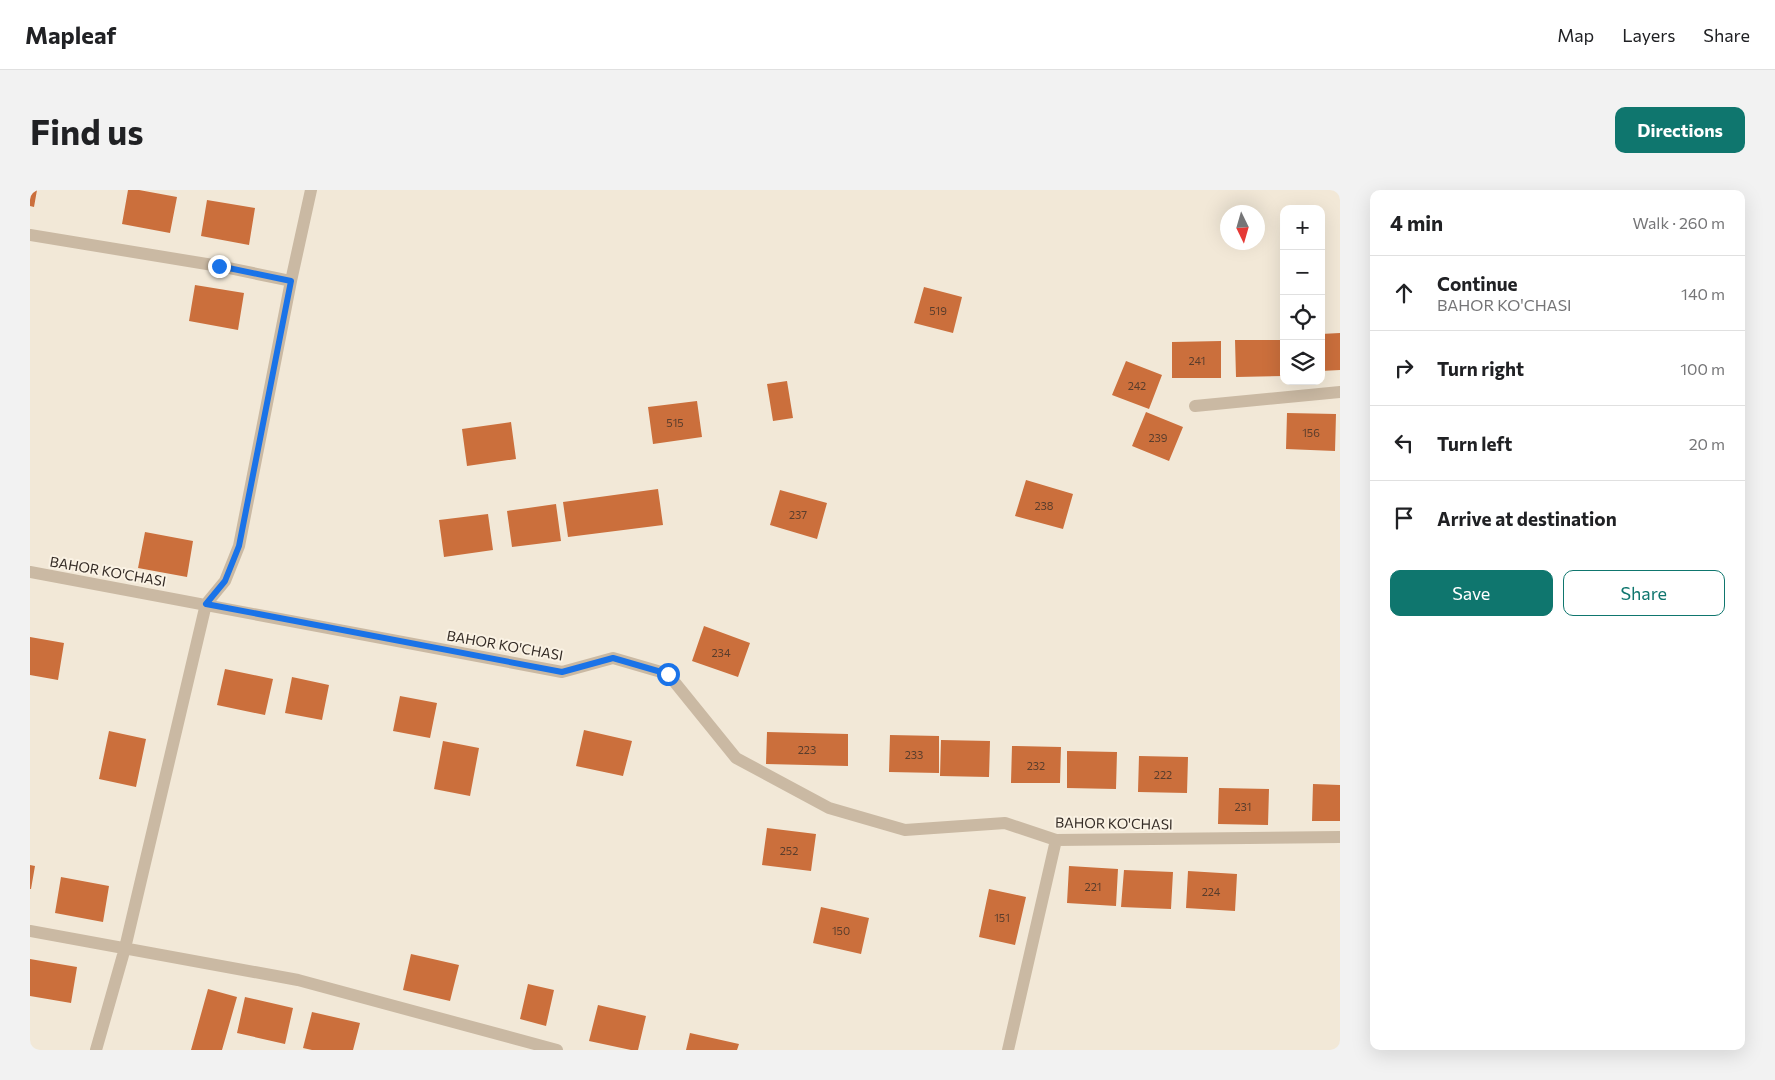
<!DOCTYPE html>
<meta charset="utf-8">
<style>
:root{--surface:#fff;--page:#f2f2f2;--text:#202124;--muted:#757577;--line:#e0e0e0;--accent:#0f766e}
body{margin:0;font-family:Commissioner,sans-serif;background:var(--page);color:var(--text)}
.controls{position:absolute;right:15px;top:15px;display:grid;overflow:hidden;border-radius:10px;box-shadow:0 5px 20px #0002}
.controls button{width:45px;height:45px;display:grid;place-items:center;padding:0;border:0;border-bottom:1px solid var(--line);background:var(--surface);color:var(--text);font:25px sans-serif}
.compass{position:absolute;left:1190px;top:15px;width:45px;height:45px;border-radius:50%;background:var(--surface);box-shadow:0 5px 20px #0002;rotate:175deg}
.stop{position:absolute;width:15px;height:15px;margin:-11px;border:4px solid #1a73e8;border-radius:50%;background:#fff}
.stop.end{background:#1a73e8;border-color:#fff;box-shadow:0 1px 5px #0008}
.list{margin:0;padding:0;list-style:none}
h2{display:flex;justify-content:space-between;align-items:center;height:65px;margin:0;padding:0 20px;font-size:21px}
h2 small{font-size:16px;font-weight:400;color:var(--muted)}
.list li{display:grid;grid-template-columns:32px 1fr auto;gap:15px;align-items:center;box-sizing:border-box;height:75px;padding:0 20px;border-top:1px solid var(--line)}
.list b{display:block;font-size:19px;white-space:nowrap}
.list p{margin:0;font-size:16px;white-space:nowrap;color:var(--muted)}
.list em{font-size:16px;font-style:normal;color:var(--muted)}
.actions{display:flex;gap:10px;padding:15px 20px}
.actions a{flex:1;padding:11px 0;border:1px solid var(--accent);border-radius:10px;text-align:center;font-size:18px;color:var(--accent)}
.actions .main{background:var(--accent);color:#fff}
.icon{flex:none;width:28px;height:28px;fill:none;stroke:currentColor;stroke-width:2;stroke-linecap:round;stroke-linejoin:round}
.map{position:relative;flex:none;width:1310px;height:860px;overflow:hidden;border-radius:10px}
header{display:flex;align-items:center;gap:30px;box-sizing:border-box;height:70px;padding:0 25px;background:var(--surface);border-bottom:1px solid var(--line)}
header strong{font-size:24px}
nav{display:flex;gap:28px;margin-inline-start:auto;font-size:18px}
.intro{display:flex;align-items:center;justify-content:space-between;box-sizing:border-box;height:120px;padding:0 30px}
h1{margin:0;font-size:35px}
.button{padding:12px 22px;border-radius:10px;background:var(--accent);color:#fff;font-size:18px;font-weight:700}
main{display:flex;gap:30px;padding:0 30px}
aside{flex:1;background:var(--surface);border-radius:10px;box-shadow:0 5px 20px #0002}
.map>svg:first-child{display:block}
</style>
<header>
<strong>Mapleaf</strong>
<nav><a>Map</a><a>Layers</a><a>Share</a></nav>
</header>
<div class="intro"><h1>Find us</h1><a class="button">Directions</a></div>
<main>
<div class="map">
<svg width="1310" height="860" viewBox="0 0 1310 860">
<rect width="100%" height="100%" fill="#f2e8d7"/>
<!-- building -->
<path fill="#cb6f3c" d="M0 0H7L4 17 0 16Z
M98 0H109L147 7 140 43 92 34Z
M177 10 225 18 219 55 171 46Z
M165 95 214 103 208 140 159 131Z
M894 97 932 107 923 143 884 133Z
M1310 143V180L1291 181V144Z
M1205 150H1254V186L1206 187Z
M1191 151V188H1142V152Z
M1096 171 1132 185 1119 219 1082 205Z
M757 191 763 228 743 231 737 194Z
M667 211 672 247 623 254 618 217Z
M1116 222 1153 237 1139 271 1102 256Z
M1257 223 1306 224 1305 261 1256 259Z
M481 232 486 269 437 276 432 239Z
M996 290 1043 304 1033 339 985 326Z
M628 299 633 335 538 347 533 312Z
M750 300 797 313 787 349 740 335Z
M526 314 531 351 482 357 477 321Z
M458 324 463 360 414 367 409 330Z
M115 342 163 351 157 387 108 378Z
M674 436 720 453 708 487 662 471Z
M0 447 34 453 28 490 0 485Z
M195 479 243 489 235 525 187 515Z
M262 487 299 495 292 530 255 523Z
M370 506 407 513 400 548 363 541Z
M554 540 602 551 593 586 546 576Z
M79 541 116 549 106 597 69 589Z
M737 542 818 544V576L736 574Z
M860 545 909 546V583L859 582Z
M911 550 960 551 959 587 910 586Z
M413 551 449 558 440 606 404 599Z
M982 556 1031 557 1030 593H981Z
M1037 561 1087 562 1086 599 1037 598Z
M1109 566 1158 567 1157 603 1108 602Z
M1283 594 1310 595V631H1282Z
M1189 598 1239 599 1238 635 1188 634Z
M737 638 786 644 781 681 732 675Z
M0 675 5 676 1 699H0Z
M1039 676 1088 679 1086 716 1037 713Z
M1094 680 1143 682 1141 719 1091 717Z
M1158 681 1207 684 1205 721 1156 718Z
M31 687 79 696 73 732 25 723Z
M959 699 996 707 985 755 949 747Z
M791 717 839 728 831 764 783 753Z
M381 764 429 775 420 811 373 800Z
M0 769 47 777 41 813 0 806Z
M498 794 524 800 516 836 490 829Z
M178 799 207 807 192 860H161Z
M215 807 263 818 255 854 207 843Z
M568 815 616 826 608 860H601L559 851Z
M282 822 330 833 323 860H282L273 858Z
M660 843 709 854 707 860H656Z"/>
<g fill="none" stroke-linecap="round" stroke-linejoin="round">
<!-- minor -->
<path stroke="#cab9a3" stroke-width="12" d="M0 45 189 76 261 91
M1165 216 1310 202
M0 382 532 482 583 468 638 484 706 568 799 618 875 640 975 633 1026 650 1310 647
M0 741 268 790 527 860
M66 860 95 758 176 414 195 391 209 356 261 91 281 0
M978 860 1026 650"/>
</g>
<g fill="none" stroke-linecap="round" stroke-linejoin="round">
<!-- route -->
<path stroke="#1a73e8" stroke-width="6" d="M189 76 261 91 209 356 195 391 176 414 532 482 583 468 638 484"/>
</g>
<g text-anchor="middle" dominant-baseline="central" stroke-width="4" stroke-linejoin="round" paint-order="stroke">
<!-- number labels -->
<g font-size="11" fill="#5a3d2c">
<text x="908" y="120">519</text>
<text x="1167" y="170">241</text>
<text x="1107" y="195">242</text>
<text x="645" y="232">515</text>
<text x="1281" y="242">156</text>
<text x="1128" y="247">239</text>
<text x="1014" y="315">238</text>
<text x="768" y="324">237</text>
<text x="691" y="462">234</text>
<text x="777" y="559">223</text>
<text x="884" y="564">233</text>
<text x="1006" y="575">232</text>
<text x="1133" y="584">222</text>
<text x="1213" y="616">231</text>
<text x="759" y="660">252</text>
<text x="1063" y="696">221</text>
<text x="1181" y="701">224</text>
<text x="972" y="727">151</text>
<text x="811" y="740">150</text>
</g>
<!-- street labels -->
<g font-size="14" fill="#352c26" stroke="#faf2e4">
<text transform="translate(78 381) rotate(10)">BAHOR KO'CHASI</text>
<text transform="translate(475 455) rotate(10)">BAHOR KO'CHASI</text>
<text transform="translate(1084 633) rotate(1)">BAHOR KO'CHASI</text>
</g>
</g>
</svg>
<div class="controls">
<button>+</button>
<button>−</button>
<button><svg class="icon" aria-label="locate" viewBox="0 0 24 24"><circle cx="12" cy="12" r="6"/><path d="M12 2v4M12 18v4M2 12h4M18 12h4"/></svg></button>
<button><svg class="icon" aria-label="layers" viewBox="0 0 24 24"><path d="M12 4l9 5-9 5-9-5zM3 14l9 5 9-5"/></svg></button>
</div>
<svg class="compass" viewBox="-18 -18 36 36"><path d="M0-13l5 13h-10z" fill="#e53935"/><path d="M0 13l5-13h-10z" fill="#757577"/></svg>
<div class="stop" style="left:638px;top:484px"></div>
<div class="stop end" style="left:189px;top:76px"></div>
</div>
<aside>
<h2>4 min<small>Walk · 260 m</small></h2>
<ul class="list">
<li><svg class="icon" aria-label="ahead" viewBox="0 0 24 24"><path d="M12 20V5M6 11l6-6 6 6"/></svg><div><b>Continue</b><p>BAHOR KO'CHASI</p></div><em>140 m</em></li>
<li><svg class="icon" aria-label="right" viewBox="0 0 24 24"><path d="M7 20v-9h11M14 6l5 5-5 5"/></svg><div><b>Turn right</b></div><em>100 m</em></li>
<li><svg class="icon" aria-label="left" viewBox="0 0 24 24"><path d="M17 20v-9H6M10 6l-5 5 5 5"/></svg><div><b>Turn left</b></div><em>20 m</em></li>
<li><svg class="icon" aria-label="arrive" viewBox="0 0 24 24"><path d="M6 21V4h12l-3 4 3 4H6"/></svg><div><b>Arrive at destination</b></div></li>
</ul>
<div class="actions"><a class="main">Save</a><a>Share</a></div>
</aside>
</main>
